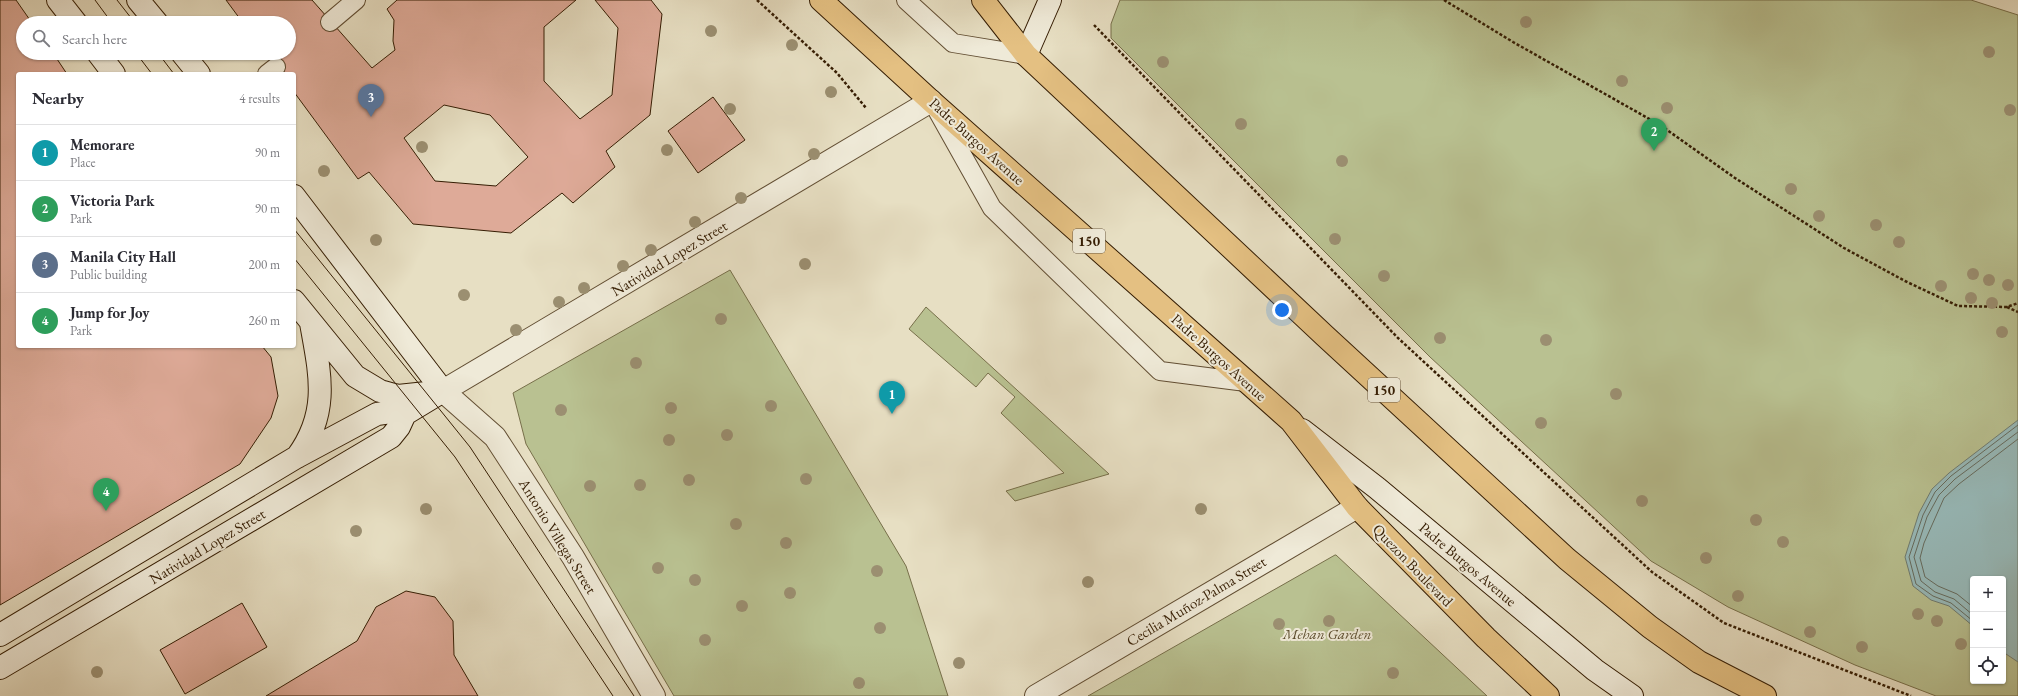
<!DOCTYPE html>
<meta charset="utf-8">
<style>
:root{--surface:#fff;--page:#f7f7f7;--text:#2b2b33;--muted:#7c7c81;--line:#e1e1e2;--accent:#8f2418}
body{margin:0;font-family:"EB Garamond",serif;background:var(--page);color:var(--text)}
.controls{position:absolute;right:12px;bottom:12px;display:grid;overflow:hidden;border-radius:4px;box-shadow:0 1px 3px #0004}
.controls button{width:36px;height:36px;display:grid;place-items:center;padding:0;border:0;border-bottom:1px solid var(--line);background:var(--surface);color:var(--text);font:20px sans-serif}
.you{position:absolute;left:1282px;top:310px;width:14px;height:14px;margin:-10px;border:3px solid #fff;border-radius:50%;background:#1a73e8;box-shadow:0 0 0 6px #1a73e833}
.badge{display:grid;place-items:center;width:26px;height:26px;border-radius:50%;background:var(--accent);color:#fff;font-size:13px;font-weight:700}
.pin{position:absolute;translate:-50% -33px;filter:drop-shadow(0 1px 2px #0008)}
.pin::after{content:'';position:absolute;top:21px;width:14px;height:12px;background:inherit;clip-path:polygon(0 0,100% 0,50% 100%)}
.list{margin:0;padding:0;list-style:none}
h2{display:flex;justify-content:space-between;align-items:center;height:52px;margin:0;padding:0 16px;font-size:17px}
h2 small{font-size:13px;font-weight:400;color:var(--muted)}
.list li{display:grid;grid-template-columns:26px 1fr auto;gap:12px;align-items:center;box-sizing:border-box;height:56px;padding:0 16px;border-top:1px solid var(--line)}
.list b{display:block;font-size:15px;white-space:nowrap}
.list p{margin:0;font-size:13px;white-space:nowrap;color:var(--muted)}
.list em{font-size:13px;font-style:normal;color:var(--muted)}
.icon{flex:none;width:22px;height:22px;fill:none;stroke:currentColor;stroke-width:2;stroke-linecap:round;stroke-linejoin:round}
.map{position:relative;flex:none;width:2018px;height:696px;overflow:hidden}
.search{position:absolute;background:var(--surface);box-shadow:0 1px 3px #0004;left:16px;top:16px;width:280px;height:44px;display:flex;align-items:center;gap:10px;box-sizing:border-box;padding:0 14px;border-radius:22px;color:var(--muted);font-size:15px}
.panel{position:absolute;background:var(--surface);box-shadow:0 1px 3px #0004;left:16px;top:72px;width:280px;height:276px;border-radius:4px}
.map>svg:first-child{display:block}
</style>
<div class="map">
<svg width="2018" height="696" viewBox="0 0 2018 696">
<rect width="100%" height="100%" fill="#e7dfc3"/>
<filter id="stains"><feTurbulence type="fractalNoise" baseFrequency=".005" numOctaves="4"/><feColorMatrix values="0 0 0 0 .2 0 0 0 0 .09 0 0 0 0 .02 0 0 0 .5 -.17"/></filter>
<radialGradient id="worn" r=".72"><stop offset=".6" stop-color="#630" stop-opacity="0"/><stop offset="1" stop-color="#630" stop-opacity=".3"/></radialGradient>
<!-- green -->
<path fill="#b9c191" stroke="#776f4a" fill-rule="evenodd" d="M1120 0H1971L2018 15V696H1936L1855 665 1728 607 1651 561 1430 357 1111 38V24ZM1973 579H2003V681H1973Z
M730 270 906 566 948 696H674L526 444 513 393Z
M926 307 1109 474 1015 501 1006 491 1064 473 1001 413 1015 397 988 373 976 387 909 329Z
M1336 555 1487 696H1088L1335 555Z"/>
<!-- water -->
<path fill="#98bbbb" stroke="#707c71" d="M2018 420V662L2003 652V579H1973V626L1949 606 1931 600 1913 586 1905 557 1919 513 1932 489 1949 473Z"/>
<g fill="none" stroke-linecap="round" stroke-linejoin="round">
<!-- shore -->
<path stroke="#666c5f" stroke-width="1" d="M1973 607 1957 594 1938 586 1925 577 1920 558 1924 543 1944 498 1959 484 2018 439
M1973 615 1954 599 1935 592 1921 581 1914 557 1927 517 1939 495 1955 479 2018 432
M1973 621 1951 603 1933 596 1916 584 1909 557 1923 515 1935 492 1951 476 2018 425"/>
</g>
<!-- building -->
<path fill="#deaa98" stroke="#351d03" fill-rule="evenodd" d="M0 0H16L32 23H23V53H53L67 74H18V346H262L271 357 278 396 271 418 240 464 0 605Z
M226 0H312L372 68 395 50 393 41 394 20 387 9 397 0H576L544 27V81L580 119 612 95 618 28 595 0H651L662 14 650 115 606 151 615 167 573 203 562 193 511 233 413 224 369 172 358 179 294 92V74H281L265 53H289V23H243ZM444 105 490 115 528 157 496 186 435 181 404 138Z
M713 97 745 140 698 173 668 131Z
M406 591 435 597 453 621 454 655 478 696H266L357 641 376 607Z
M242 603 267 647 185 694 160 650Z"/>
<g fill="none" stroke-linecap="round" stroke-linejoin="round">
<!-- lane casing -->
<g stroke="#624e33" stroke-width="20">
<path id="lane" d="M906 0 953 43 1026 55
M330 22 356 0
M267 74 276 67
M937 110 992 208 1160 371 1246 382"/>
</g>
<!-- street casing -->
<g stroke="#624e33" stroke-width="24">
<path id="street" d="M654 696 573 557 495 437 443 391 931 101
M1036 696 1357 507"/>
</g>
<!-- secondary casing -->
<g stroke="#351d03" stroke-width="24">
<path id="secondary" d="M58 0 76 23
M138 0 157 23
M98 53 114 74
M182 53 199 74
M1026 55 1050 0
M294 196 443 391
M294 301 355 376 380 391 398 396 436 392
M1302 430 1377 488 1595 670 1632 696
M297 457C330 412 320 374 311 323
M0 635 295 458 377 414 391 412 405 414
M0 668 391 437 399 427 405 414 443 391"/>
</g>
<!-- primary casing -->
<g stroke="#351d03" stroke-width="24">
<path id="primary" d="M821 0 931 101 1291 421 1357 507 1486 638 1548 696
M983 0 1026 55 1325 336 1567 559 1650 627 1699 662 1765 696"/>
</g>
<!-- path -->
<path stroke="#351d03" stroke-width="2.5" stroke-dasharray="3 2" stroke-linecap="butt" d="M757 0 837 73 866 108
M1444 0 1513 42 1660 125 1735 178 1844 248 1905 281 1958 306 2007 307 2018 303
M1094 25 1398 338 1652 572 1724 623 1911 696
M2007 307 2018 312"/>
<!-- lane -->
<use href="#lane" stroke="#efead8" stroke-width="18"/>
<!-- street -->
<use href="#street" stroke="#efead8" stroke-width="22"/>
<!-- secondary -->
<use href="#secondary" stroke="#efead8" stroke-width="22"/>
<!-- primary -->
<use href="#primary" stroke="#e4c082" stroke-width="22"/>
<!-- tram -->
<path stroke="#351d03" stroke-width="1" d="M95 0 112 23
M117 0 135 23
M136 53 152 74
M158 53 174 74
M294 229 470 447 634 696
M294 258 455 457 613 696"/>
</g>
<!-- trees -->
<g fill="#9b8f71">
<circle cx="1526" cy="22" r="6"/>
<circle cx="711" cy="31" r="6"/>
<circle cx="792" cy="45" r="6"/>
<circle cx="1989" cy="52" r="6"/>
<circle cx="1163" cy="62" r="6"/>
<circle cx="1622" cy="81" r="6"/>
<circle cx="831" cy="92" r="6"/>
<circle cx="1667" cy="108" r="6"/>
<circle cx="730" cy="109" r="6"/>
<circle cx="2010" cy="110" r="6"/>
<circle cx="1241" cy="124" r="6"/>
<circle cx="422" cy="147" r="6"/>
<circle cx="667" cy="150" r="6"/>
<circle cx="814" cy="154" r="6"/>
<circle cx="1342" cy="161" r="6"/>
<circle cx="324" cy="171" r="6"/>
<circle cx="1791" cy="189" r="6"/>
<circle cx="741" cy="198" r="6"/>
<circle cx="1819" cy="216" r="6"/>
<circle cx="695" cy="222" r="6"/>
<circle cx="1876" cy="225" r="6"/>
<circle cx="1335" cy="239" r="6"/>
<circle cx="376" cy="240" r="6"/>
<circle cx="1899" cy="242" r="6"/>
<circle cx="651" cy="250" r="6"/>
<circle cx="805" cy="264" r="6"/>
<circle cx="623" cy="266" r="6"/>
<circle cx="1973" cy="274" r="6"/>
<circle cx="1384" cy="276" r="6"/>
<circle cx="1989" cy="280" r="6"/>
<circle cx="2008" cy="285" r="6"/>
<circle cx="1941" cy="286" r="6"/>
<circle cx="584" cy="288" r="6"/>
<circle cx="464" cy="295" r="6"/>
<circle cx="1971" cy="298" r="6"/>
<circle cx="559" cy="302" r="6"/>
<circle cx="1992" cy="303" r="6"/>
<circle cx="721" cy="319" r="6"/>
<circle cx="516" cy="330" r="6"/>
<circle cx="2002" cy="332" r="6"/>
<circle cx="1440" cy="338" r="6"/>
<circle cx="1546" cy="340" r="6"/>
<circle cx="636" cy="363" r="6"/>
<circle cx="1616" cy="394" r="6"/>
<circle cx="771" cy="406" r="6"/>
<circle cx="671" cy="408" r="6"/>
<circle cx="561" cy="410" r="6"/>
<circle cx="1541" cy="423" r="6"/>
<circle cx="727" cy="435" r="6"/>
<circle cx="669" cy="440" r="6"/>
<circle cx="806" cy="479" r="6"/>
<circle cx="689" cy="480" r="6"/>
<circle cx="640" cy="485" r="6"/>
<circle cx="590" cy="486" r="6"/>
<circle cx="1642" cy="501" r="6"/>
<circle cx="426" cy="509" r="6"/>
<circle cx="1201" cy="509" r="6"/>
<circle cx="1756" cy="520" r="6"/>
<circle cx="736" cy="524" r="6"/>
<circle cx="356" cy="531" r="6"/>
<circle cx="1783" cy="542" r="6"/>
<circle cx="786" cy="543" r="6"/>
<circle cx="1706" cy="558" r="6"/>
<circle cx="658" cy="568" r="6"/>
<circle cx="877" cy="571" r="6"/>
<circle cx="695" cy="580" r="6"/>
<circle cx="1088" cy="582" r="6"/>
<circle cx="790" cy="593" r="6"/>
<circle cx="1738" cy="596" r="6"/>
<circle cx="742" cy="606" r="6"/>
<circle cx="1918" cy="614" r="6"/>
<circle cx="1329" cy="621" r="6"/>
<circle cx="1937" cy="621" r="6"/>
<circle cx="1279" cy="624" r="6"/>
<circle cx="880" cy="628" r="6"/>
<circle cx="1810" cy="632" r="6"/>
<circle cx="705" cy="640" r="6"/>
<circle cx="1961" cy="644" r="6"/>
<circle cx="1862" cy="647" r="6"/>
<circle cx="959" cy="663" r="6"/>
<circle cx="97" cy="672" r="6"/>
<circle cx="1393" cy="673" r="6"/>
<circle cx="859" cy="683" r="6"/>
</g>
<g text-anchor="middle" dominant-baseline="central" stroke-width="4" stroke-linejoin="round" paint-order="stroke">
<!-- shield labels -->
<g fill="#efead8" stroke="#6d5a43" stroke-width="1">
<rect x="1073" y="229" width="32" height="24" rx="3"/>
<rect x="1368" y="378" width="32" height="24" rx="3"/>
</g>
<g font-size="14" font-weight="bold" fill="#351d03">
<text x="1089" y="241">150</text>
<text x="1384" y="390">150</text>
</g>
<!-- street labels -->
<g font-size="15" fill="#351d03" stroke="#efead8">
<text transform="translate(977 141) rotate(42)">Padre Burgos Avenue</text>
<text transform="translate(669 258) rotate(-31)">Natividad Lopez Street</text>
<text transform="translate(1219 357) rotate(42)">Padre Burgos Avenue</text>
<text transform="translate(558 536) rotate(58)">Antonio Villegas Street</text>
<text transform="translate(207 546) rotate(-31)">Natividad Lopez Street</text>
<text transform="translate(1468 564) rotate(40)">Padre Burgos Avenue</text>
<text transform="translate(1413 565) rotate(46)">Quezon Boulevard</text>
<text transform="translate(1196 601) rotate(-31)">Cecilia Muñoz-Palma Street</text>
</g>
<!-- park labels -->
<g font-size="15" font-style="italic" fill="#5d4e2e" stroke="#efead8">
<text x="1327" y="633">Mehan Garden</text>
</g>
</g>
<rect width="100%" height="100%" filter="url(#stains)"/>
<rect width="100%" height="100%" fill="url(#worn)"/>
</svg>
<div class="controls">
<button>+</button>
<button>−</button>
<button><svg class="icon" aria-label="locate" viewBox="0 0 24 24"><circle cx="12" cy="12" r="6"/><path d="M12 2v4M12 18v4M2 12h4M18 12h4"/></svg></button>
</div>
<div class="you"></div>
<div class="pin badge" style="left:892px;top:414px;background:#0f9aa8">1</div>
<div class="pin badge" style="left:1654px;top:151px;background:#2e9e5b">2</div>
<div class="pin badge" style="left:371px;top:117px;background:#5c6f8a">3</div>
<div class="pin badge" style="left:106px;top:511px;background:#2e9e5b">4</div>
<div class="search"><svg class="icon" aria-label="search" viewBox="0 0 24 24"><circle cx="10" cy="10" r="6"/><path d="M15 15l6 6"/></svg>Search here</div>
<section class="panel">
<h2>Nearby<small>4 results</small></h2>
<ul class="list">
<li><span class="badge" style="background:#0f9aa8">1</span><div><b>Memorare</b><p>Place</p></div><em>90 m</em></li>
<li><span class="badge" style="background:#2e9e5b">2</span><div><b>Victoria Park</b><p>Park</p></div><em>90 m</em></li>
<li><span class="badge" style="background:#5c6f8a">3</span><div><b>Manila City Hall</b><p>Public building</p></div><em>200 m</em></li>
<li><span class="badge" style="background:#2e9e5b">4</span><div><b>Jump for Joy</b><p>Park</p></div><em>260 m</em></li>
</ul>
</section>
</div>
